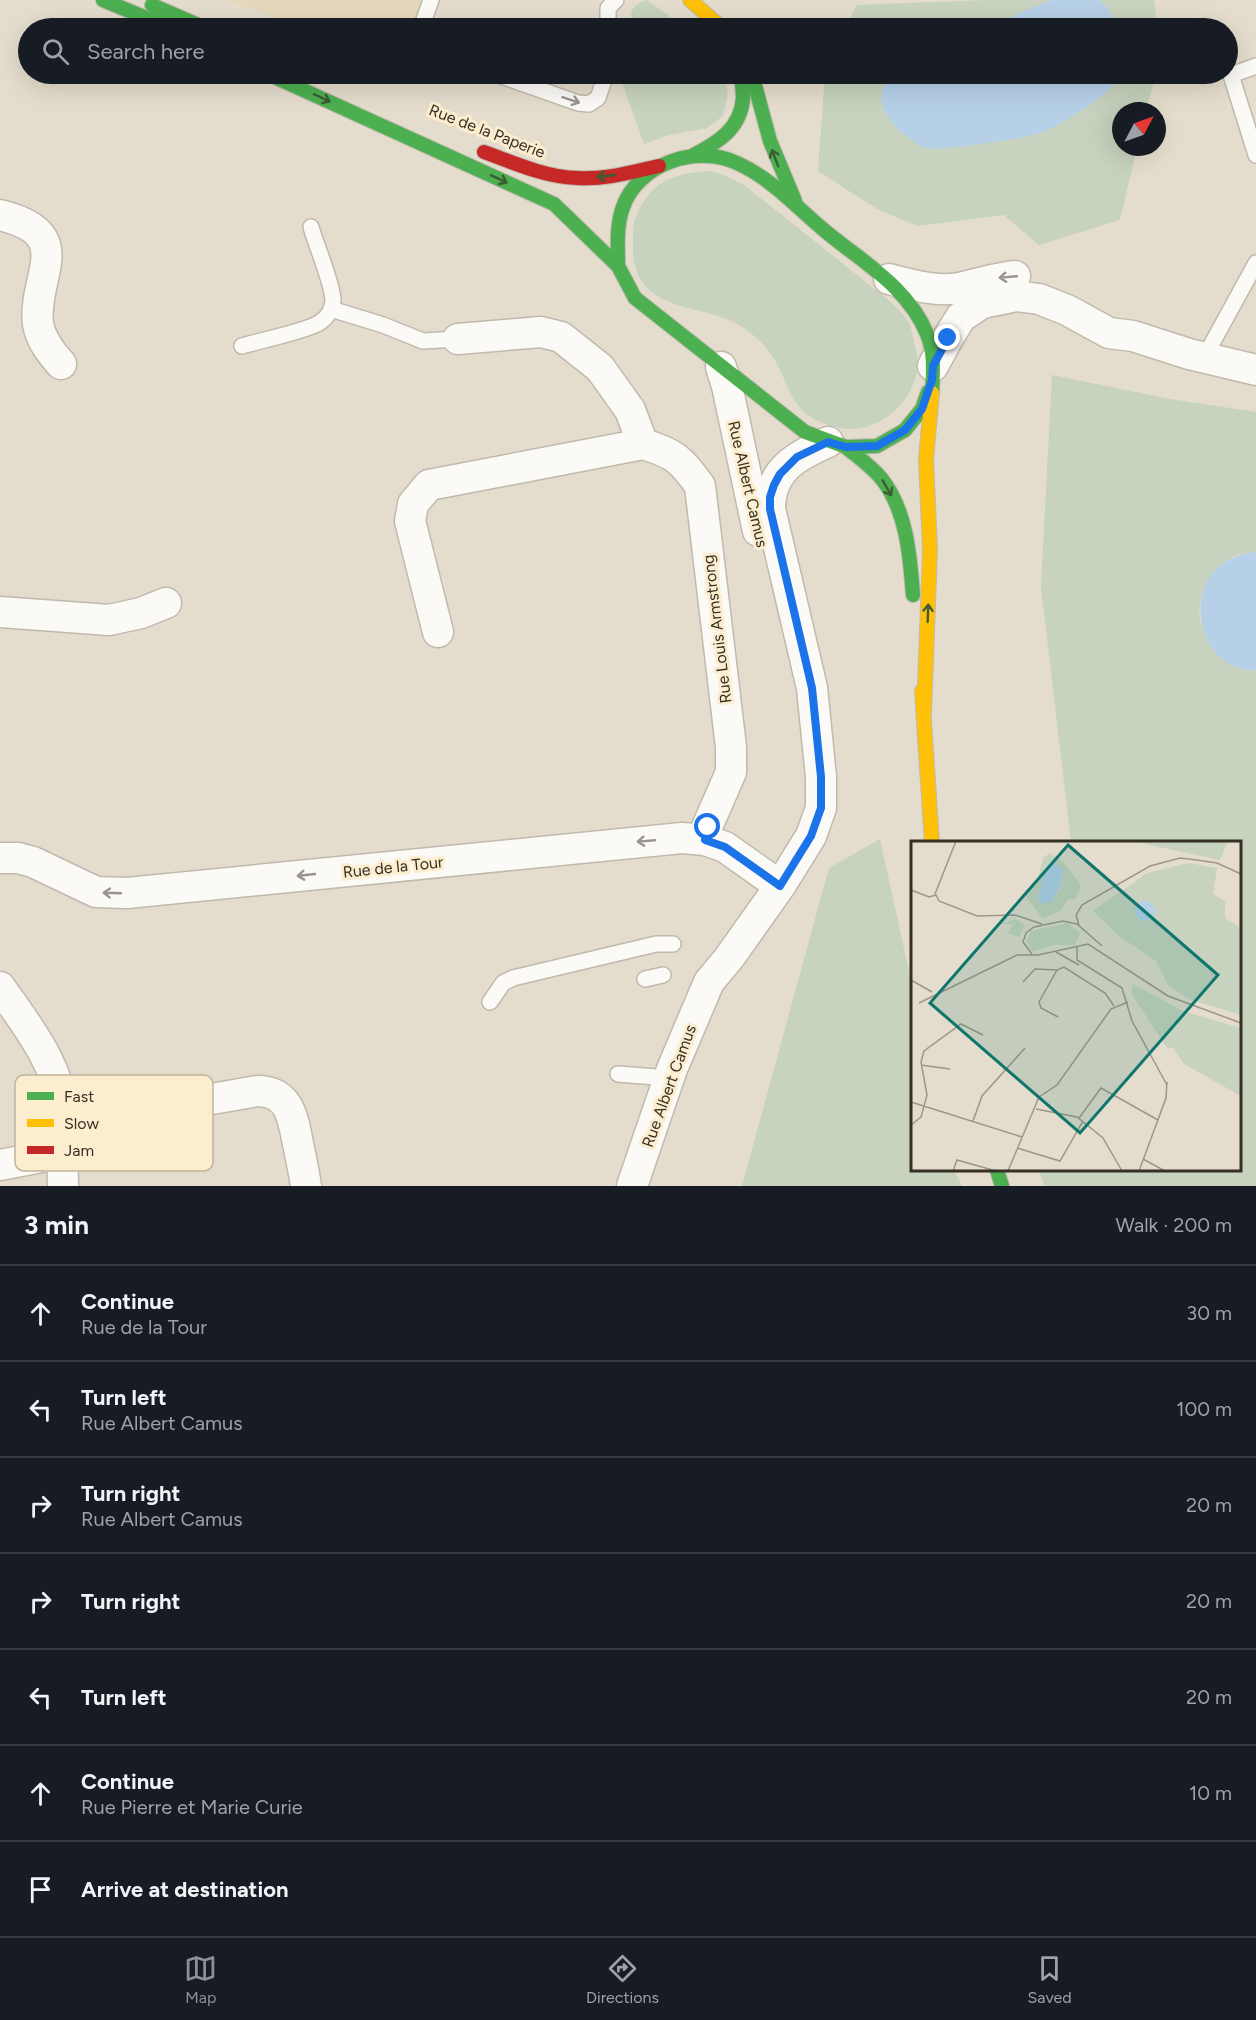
<!DOCTYPE html>
<meta charset="utf-8">
<style>
:root{--surface:#171b24;--page:#20242c;--text:#f1f3f6;--muted:#9ea1a6;--line:#363941;--accent:#8c9099}
body{margin:0;font-family:Figtree,sans-serif;background:var(--page);color:var(--text)}
.compass{position:absolute;left:1112px;top:102px;width:54px;height:54px;border-radius:50%;background:var(--surface);box-shadow:0 6px 24px #0002;rotate:49deg}
.stop{position:absolute;width:18px;height:18px;margin:-14px;border:4px solid #1a73e8;border-radius:50%;background:#fff}
.stop.end{background:#1a73e8;border-color:#fff;box-shadow:0 2px 6px #0008}
.list{margin:0;padding:0;list-style:none}
h2{display:flex;justify-content:space-between;align-items:center;height:78px;margin:0;padding:0 24px;font-size:26px}
h2 small{font-size:20px;font-weight:400;color:var(--muted)}
.list li{display:grid;grid-template-columns:39px 1fr auto;gap:18px;align-items:center;box-sizing:border-box;height:96px;padding:0 24px;border-top:2px solid var(--line)}
.list b{display:block;font-size:22px;white-space:nowrap}
.list p{margin:0;font-size:20px;white-space:nowrap;color:var(--muted)}
.list em{font-size:20px;font-style:normal;color:var(--muted)}
.icon{flex:none;width:33px;height:33px;fill:none;stroke:currentColor;stroke-width:2;stroke-linecap:round;stroke-linejoin:round}
.map{position:relative;flex:none;width:1256px;height:1186px;overflow:hidden}
.search{position:absolute;background:var(--surface);box-shadow:0 6px 24px #0002;left:18px;right:18px;top:18px;height:66px;display:flex;align-items:center;gap:15px;box-sizing:border-box;padding:0 21px;border-radius:33px;color:var(--muted);font-size:22px}
.sheet{height:750px;background:var(--surface)}
nav{display:flex;justify-content:space-around;align-items:center;box-sizing:border-box;height:84px;border-top:2px solid var(--line);background:var(--surface);font-size:16px;color:var(--muted)}
nav a{display:grid;justify-items:center;gap:3px}
nav .on{color:var(--accent)}
.map>svg:first-child{display:block}
</style>
<div class="map">
<svg width="1256" height="1186" viewBox="0 0 1256 1186">
<rect width="100%" height="100%" fill="#e4dccc"/>
<!-- built -->
<path fill="#e5d8bc" d="M229 0H424L414 28H301Z"/>
<!-- green -->
<path fill="#c7d3be" d="M647 0 686 28H636C626 15 632 4 647 0Z
M986 0H1052L1022 12 991 28H845L857 5Z
M1100 0H1154L1157 28H1119L1109 10Z
M619 74H645L648 82 669 74H724L728 94 723 116 707 128 669 135 644 144Z
M825 74H894L888 79 935 149 979 143 1046 130 1095 101 1110 89 1125 74H1156L1146 111H1121V147H1137L1120 220 1039 245 1004 215 917 226 877 209 818 171Z
M706 171 719 173 744 185 891 302C896 308 905 315 909 323 912 330 917 354 918 362 918 370 916 378 913 384 906 403 891 417 872 425 860 430 846 430 832 426 796 416 793 397 778 366 771 351 758 338 745 329 706 300 635 318 633 249 633 236 632 226 637 214 654 180 670 175 706 171Z
M1052 375 1170 399 1256 412V552C1250 553 1243 553 1238 555 1212 564 1194 597 1201 623 1203 632 1209 639 1214 647 1225 663 1237 672 1256 670V1186H1045L1038 1170H1240V843L1071 842 1041 587Z
M880 839 912 985V1170H954L962 1186H742L829 868Z"/>
<!-- water -->
<path fill="#b6d0e8" d="M1052 0H1100L1109 10 1119 28H991L1022 12Z
M894 74H1125C1110 92 1060 128 1037 134 1007 142 966 146 935 149 930 148 925 148 921 146 917 145 913 141 909 138 887 123 868 96 894 74Z
M1256 552V670C1195 676 1170 561 1256 552Z"/>
<g fill="none" stroke-linecap="round" stroke-linejoin="round">
<!-- lane casing -->
<g stroke="#c0baad" stroke-width="18">
<path id="lane" d="M421 28 431 0
M608 28V8L616 0
M1256 66 1231 75 1256 155
M496 74 578 103 589 104 598 98 606 74
M331 309 383 325 423 341 458 339
M242 346C262 340 303 332 319 323 327 318 333 309 333 299 331 279 317 248 311 227
M1204 358 1256 263
M645 979 663 975
M490 1002 503 983 513 978 656 944H673
M618 1074 669 1078"/>
</g>
<!-- street casing -->
<g stroke="#c0baad" stroke-width="33">
<path id="street" d="M0 215C79 234 32 276 38 324 41 340 50 352 61 364
M889 279C912 285 936 292 959 288 978 284 996 278 1015 276
M458 339 541 332 561 337 600 368 630 410 643 444
M933 366 948 338 961 317 982 303 1017 296 1039 299 1067 310 1109 333 1133 336 1189 354 1256 370
M721 367 727 386 758 531
M0 612 109 620 141 613 166 603
M438 632 410 521 413 504 429 485 643 444C674 453 682 460 700 486L731 747V772L707 827 705 840
M0 858H18L33 862 96 892 127 893 682 838 705 840 725 847 780 886
M0 987C26 1024 58 1064 63 1111 65 1136 62 1161 63 1186
M63 1125 257 1091C290 1091 293 1118 298 1144 301 1158 304 1172 306 1186
M0 1165 62 1153
M632 1186 672 1069 709 982 729 958 780 886 811 836 821 808V777L812 688 770 509C770 470 796 456 828 442"/>
</g>
<!-- fast casing -->
<g stroke="#c0baad" stroke-width="16">
<path id="fast" d="M103 0 170 28
M152 5 205 28
M268 74 554 204 618 266 635 298 805 432 846 447 877 446 905 430 922 409 928 392
M750 74 753 78 770 141 795 201
M692 156C717 143 741 129 743 98 743 90 741 82 742 74
M618 266C618 247 616 226 623 207 638 164 696 144 737 163 773 179 800 211 830 235 866 264 909 289 927 334 935 353 933 373 932 393
M846 447C858 457 871 466 881 478 907 510 910 557 913 595
M997 1170 1002 1186"/>
</g>
<!-- slow casing -->
<g stroke="#c0baad" stroke-width="16">
<path id="slow" d="M690 0 722 28
M922 691 932 843
M924 713 930 550 926 459 932 393"/>
</g>
<!-- jam casing -->
<g stroke="#c0baad" stroke-width="16">
<path id="jam" d="M484 152C514 163 545 177 577 178 605 180 632 172 659 166"/>
</g>
<!-- lane -->
<use href="#lane" stroke="#fbfaf7" stroke-width="15"/>
<!-- street -->
<use href="#street" stroke="#fbfaf7" stroke-width="30"/>
<!-- fast -->
<use href="#fast" stroke="#4caf50" stroke-width="14"/>
<!-- slow -->
<use href="#slow" stroke="#ffc107" stroke-width="14"/>
<!-- jam -->
<use href="#jam" stroke="#c62828" stroke-width="14"/>
</g>
<!-- one-way arrows -->
<defs><path id="oneway-shaft" d="M-6 0H5M1.5-3L5.5 0L1.5 3" fill="none" stroke-width="1.6" stroke-linecap="round" stroke-linejoin="round" transform="scale(1.5)"/></defs>
<g stroke="#3d5c33">
<use href="#oneway-shaft" transform="translate(322 98) rotate(25)"/>
<use href="#oneway-shaft" transform="translate(775 158) rotate(-111)"/>
<use href="#oneway-shaft" transform="translate(606 176) rotate(174)"/>
<use href="#oneway-shaft" transform="translate(499 179) rotate(25)"/>
<use href="#oneway-shaft" transform="translate(887 488) rotate(60)"/>
<use href="#oneway-shaft" transform="translate(928 613) rotate(-88)"/>
</g>
<g stroke="#98948e">
<use href="#oneway-shaft" transform="translate(571 100) rotate(18)"/>
<use href="#oneway-shaft" transform="translate(1008 277) rotate(175)"/>
<use href="#oneway-shaft" transform="translate(646 841) rotate(175)"/>
<use href="#oneway-shaft" transform="translate(306 875) rotate(174)"/>
<use href="#oneway-shaft" transform="translate(112 893) rotate(-178)"/>
</g>
<g fill="none" stroke-linecap="round" stroke-linejoin="round">
<!-- route -->
<path stroke="#1a73e8" stroke-width="8" d="M708 827 705 840 725 847 780 886 811 836 821 808V777L812 688 770 509V497L774 485 780 474 797 457 828 442 846 447 877 446 905 430 922 409 932 380 933 366 948 338"/>
</g>
<g text-anchor="middle" dominant-baseline="central" stroke-width="6" stroke-linejoin="round" paint-order="stroke">
<!-- street labels -->
<g font-size="16" fill="#352f24" stroke="#fcedce">
<text transform="translate(487 131) rotate(21)">Rue de la Paperie</text>
<text transform="translate(748 484) rotate(77)">Rue Albert Camus</text>
<text transform="translate(717 629) rotate(-97)">Rue Louis Armstrong</text>
<text transform="translate(393 867) rotate(-6)">Rue de la Tour</text>
<text transform="translate(669 1086) rotate(-70)">Rue Albert Camus</text>
</g>
</g>
<!-- overview -->
<g transform="translate(911 841)">
<rect width="330" height="330" fill="#e4dccc"/>
<path d="M220 0H317L309 19ZM139 12 153 21 170 45 164 58 157 59 148 71 131 77 114 54 127 38 132 17ZM136 27 152 32 150 46 141 60 127 56ZM278 22 306 27 302 53 314 60V77L330 87V174L278 158 257 144 245 120 208 95 182 70 236 32ZM243 65 240 79 226 75 225 72ZM105 78 114 84 108 96 97 92 103 83H90ZM157 82 169 92 164 104H142L122 111 115 100 120 90ZM222 143 272 170 330 187V255L273 223 262 207H256L220 152Z" fill="#c7d3be" fill-rule="evenodd"/>
<path d="M142 23 152 28 150 44 141 60 130 63 127 56 133 34ZM224 70a10 10 0 1 1 20 0a10 10 0 1 1-20 0Z" fill="#b6d0e8"/>
<path fill="none" stroke="#9e9789" stroke-width="1.5" d="M0 49 18 56 25 54 28 60 66 75 104 74 131 83M24 53 45 0M168 84 165 74 171 64 239 25 269 17 286 19 306 22 330 33M166 106V119L211 147 221 180 256 244M145 111 168 124M121 113 112 101 115 92 123 86 152 80 166 83 191 105M0 139 21 151M112 141 124 128 146 129M8 162 106 114H127L177 103 257 155 330 182M147 176 130 167 128 161 146 129 153 126 194 152 203 165M10 224 39 228M0 261 111 296M125 268 166 276 192 297 211 330M168 277 190 247 247 279M62 280 71 255 114 207M0 284 10 276 16 254 10 221 13 210 50 183 72 194M106 307 149 320 172 280M232 318 254 330M42 330 46 319 85 330M97 330 128 256 146 244 200 168 217 161M228 330 255 257 256 241"/>
<path fill="#0f766e" fill-opacity="0.15" stroke="#0f766e" stroke-width="3" d="M157 4 307 134 169 292 19 162Z"/>
<rect width="330" height="330" fill="none" stroke="#352f24" stroke-width="3"/>
</g>
<!-- legend -->
<rect x="15" y="1075" width="198" height="96" rx="9" fill="#fcedce" stroke="#c0b49b" stroke-width="1.5"/>
<rect x="27" y="1092" width="27" height="8" fill="#4caf50"/>
<rect x="27" y="1119" width="27" height="8" fill="#ffc107"/>
<rect x="27" y="1146" width="27" height="8" fill="#c62828"/>
<g font-size="16" fill="#352f24">
<text x="64" y="1102">Fast</text>
<text x="64" y="1129">Slow</text>
<text x="64" y="1156">Jam</text>
</g>
</svg>
<svg class="compass" viewBox="-18 -18 36 36"><path d="M0-13l5 13h-10z" fill="#e53935"/><path d="M0 13l5-13h-10z" fill="#9ea1a6"/></svg>
<div class="stop" style="left:708px;top:827px"></div>
<div class="stop end" style="left:948px;top:338px"></div>
<div class="search"><svg class="icon" aria-label="search" viewBox="0 0 24 24"><circle cx="10" cy="10" r="6"/><path d="M15 15l6 6"/></svg>Search here</div>
</div>
<section class="sheet">
<h2>3 min<small>Walk · 200 m</small></h2>
<ul class="list">
<li><svg class="icon" aria-label="ahead" viewBox="0 0 24 24"><path d="M12 20V5M6 11l6-6 6 6"/></svg><div><b>Continue</b><p>Rue de la Tour</p></div><em>30 m</em></li>
<li><svg class="icon" aria-label="left" viewBox="0 0 24 24"><path d="M17 20v-9H6M10 6l-5 5 5 5"/></svg><div><b>Turn left</b><p>Rue Albert Camus</p></div><em>100 m</em></li>
<li><svg class="icon" aria-label="right" viewBox="0 0 24 24"><path d="M7 20v-9h11M14 6l5 5-5 5"/></svg><div><b>Turn right</b><p>Rue Albert Camus</p></div><em>20 m</em></li>
<li><svg class="icon" aria-label="right" viewBox="0 0 24 24"><path d="M7 20v-9h11M14 6l5 5-5 5"/></svg><div><b>Turn right</b></div><em>20 m</em></li>
<li><svg class="icon" aria-label="left" viewBox="0 0 24 24"><path d="M17 20v-9H6M10 6l-5 5 5 5"/></svg><div><b>Turn left</b></div><em>20 m</em></li>
<li><svg class="icon" aria-label="ahead" viewBox="0 0 24 24"><path d="M12 20V5M6 11l6-6 6 6"/></svg><div><b>Continue</b><p>Rue Pierre et Marie Curie</p></div><em>10 m</em></li>
<li><svg class="icon" aria-label="arrive" viewBox="0 0 24 24"><path d="M6 21V4h12l-3 4 3 4H6"/></svg><div><b>Arrive at destination</b></div></li>
</ul>
</section>
<nav>
<a class="on"><svg class="icon" aria-label="map" viewBox="0 0 24 24"><path d="M3 6l6-2 6 2 6-2v14l-6 2-6-2-6 2zM9 4v14M15 6v14"/></svg>Map</a>
<a><svg class="icon" aria-label="directions" viewBox="0 0 24 24"><path d="M12 3l9 9-9 9-9-9zM9 14v-3h6M13 9l2 2-2 2"/></svg>Directions</a>
<a><svg class="icon" aria-label="saved" viewBox="0 0 24 24"><path d="M7 4h10v16l-5-4-5 4z"/></svg>Saved</a>
</nav>
